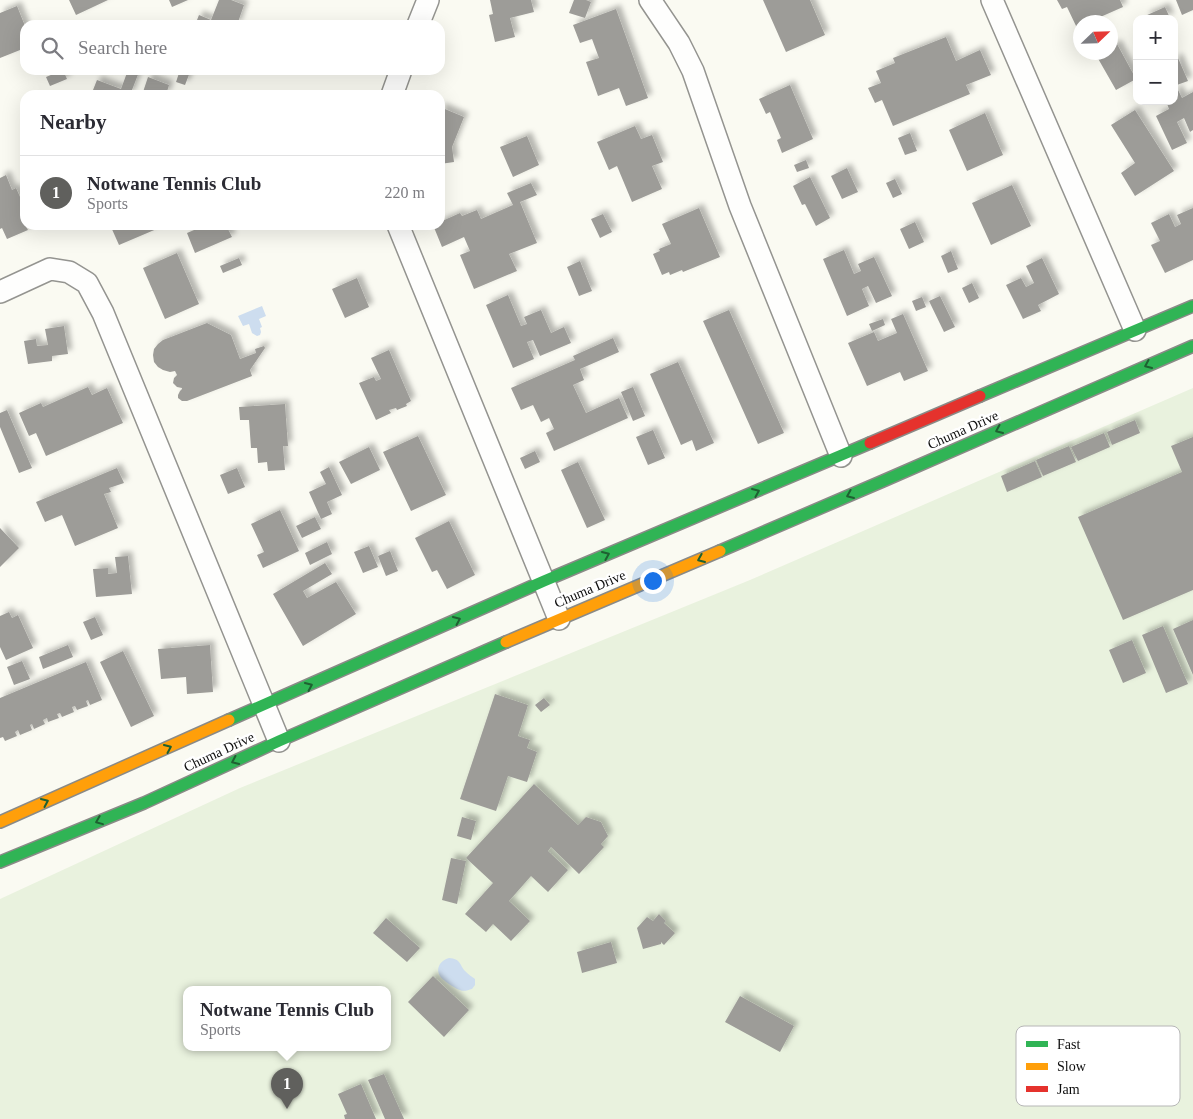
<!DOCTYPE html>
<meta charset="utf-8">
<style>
:root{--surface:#fff;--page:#f7f7f7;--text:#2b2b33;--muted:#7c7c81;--line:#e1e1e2;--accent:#60605d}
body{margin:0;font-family:Georgia,serif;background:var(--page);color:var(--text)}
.controls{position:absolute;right:15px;top:15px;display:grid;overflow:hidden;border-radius:10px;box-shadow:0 5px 20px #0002}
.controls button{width:45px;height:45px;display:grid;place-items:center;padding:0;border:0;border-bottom:1px solid var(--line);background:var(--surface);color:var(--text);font:25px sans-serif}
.compass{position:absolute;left:1073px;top:15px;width:45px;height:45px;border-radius:50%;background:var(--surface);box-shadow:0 5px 20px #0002;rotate:67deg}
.you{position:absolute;left:652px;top:580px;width:18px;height:18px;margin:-12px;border:4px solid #fff;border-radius:50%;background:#1a73e8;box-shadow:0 0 0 8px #1a73e833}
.badge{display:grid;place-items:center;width:32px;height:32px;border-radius:50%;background:var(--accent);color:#fff;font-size:16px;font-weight:700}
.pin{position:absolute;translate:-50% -41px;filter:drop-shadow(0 1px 2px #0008)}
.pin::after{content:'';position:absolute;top:26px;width:18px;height:15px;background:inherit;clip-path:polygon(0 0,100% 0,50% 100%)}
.popup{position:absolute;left:183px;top:986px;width:208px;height:65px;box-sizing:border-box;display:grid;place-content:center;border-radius:10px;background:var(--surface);filter:drop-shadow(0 1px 4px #0005);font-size:16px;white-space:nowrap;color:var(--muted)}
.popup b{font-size:19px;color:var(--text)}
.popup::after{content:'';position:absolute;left:50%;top:100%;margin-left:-10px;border:10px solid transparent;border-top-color:var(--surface)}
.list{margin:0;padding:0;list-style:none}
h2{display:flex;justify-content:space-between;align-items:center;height:65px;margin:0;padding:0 20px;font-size:21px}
h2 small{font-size:16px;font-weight:400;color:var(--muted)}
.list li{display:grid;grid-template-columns:32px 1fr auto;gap:15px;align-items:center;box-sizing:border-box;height:75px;padding:0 20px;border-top:1px solid var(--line)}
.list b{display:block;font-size:19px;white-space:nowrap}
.list p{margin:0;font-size:16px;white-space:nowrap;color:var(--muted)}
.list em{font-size:16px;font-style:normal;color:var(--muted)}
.icon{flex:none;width:28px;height:28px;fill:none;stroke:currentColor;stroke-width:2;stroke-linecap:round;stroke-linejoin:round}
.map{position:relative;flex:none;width:1193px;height:1119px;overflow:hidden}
.search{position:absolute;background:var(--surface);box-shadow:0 5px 20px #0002;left:20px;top:20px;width:425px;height:55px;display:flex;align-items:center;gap:12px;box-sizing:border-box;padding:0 18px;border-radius:15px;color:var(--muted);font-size:19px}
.panel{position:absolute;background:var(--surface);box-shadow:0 5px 20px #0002;left:20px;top:90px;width:425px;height:140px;border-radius:15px}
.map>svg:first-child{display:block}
</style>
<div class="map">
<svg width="1193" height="1119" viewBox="0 0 1193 1119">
<defs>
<filter id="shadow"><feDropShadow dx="4.5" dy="-4.5" stdDeviation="2.5" flood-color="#0004"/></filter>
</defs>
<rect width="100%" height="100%" fill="#fafaf2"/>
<!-- pitch -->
<path fill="#e9f2de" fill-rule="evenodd" d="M1193 388V1119H0V899L240 788 750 580ZM187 990H387V1048H187Z"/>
<!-- water -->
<path fill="#cdddef" d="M262 306 266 316 259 319 262 327 260 328 261 332 260 335 257 336 252 333 249 324 243 326 238 316Z
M449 958C461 959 459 964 465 971 468 974 472 977 475 979V985L472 989C468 990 464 992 460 990 456 989 442 980 440 976 435 968 441 960 449 958Z"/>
<!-- building -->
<path fill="#9d9c98" filter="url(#shadow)" d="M69 0H108L76 15Z
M169 0H188L172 7Z
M219 0H231L244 5 237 25H195L199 15 211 20Z
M490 0H531L534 12 510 18 515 37 495 42 489 15 493 14Z
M574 0H586L591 2 585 18 569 13Z
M763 0H810L825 35 786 52Z
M1057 0H1120L1123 7 1089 22H1080V26L1077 28 1067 7 1062 9Z
M1176 0H1193V10L1182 15Z
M17 6 25 26V48L0 58V13Z
M1165 7 1170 18 1146 19 1145 16Z
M616 9 648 98 626 106 619 88 598 96 586 62 599 58 592 39 580 43 573 25Z
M946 37 956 61 980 50 991 75 966 85 970 94 893 126 882 100 875 103 868 88 881 83 876 71 895 63 893 58Z
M1117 44 1136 79 1116 90 1096 55 1102 52H1110V48Z
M1178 58 1188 81 1174 86V60Z
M63 70 67 79 50 86 46 77Z
M128 70H132L139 72 130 95H91L97 80 121 89Z
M180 70 190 72 185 85 176 82Z
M148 77 169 85 166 95H142Z
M790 85 813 139 782 153 777 140 781 138 770 112 766 114 759 99Z
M1178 90 1182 98 1193 92V130L1190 132 1184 118 1177 122 1187 143 1172 150 1156 116 1169 109 1166 101H1174V92Z
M440 107 464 117 452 147 454 162 440 164Z
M1135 110 1174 171 1135 196 1121 173 1135 163 1111 125Z
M985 113 1003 155 967 171 949 130Z
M635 126 641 139 652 135 663 162 652 166 662 189 632 202 617 166 609 170 597 142Z
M910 133 917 151 905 155 898 138Z
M527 136 539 165 513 177 500 147Z
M806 160 809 168 797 172 794 165Z
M847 168 858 192 842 199 831 176Z
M6 175 12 190 16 188 25 208V225L28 230 7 239 2 228 0 229V178Z
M810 177 830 218 816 226 805 204 802 205 793 186Z
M895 179 902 194 893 198 886 183Z
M531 183 537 195 520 202 537 243 509 254 517 271 474 289 460 255 470 251 464 237 442 247 433 225H440V222L460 213 462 216 477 210 481 219 513 205 507 193Z
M1012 185 1031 226 991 245 972 203Z
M699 208 720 257 683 272 682 270 670 275 669 272 662 275 653 254 660 251 659 249 671 244 662 224Z
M1193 208V260L1165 273 1151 245 1160 241 1151 223 1169 214 1175 227 1181 224 1177 215Z
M603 214 612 232 600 238 591 219Z
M915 222 924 242 909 249 900 229Z
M117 225H166L119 245 111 227Z
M206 225H226L232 237 195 253 187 233Z
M844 250 854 274 861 271 858 264 874 257 892 296 876 303 868 286 862 289 869 306 847 316 823 259Z
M951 251 958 269 948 273 941 256Z
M177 253 199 304 165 319 143 268Z
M239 258 242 265 223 273 220 266Z
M1042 258 1059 294 1038 305 1041 311 1023 319 1006 285 1021 278 1026 287 1034 283 1026 266Z
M580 261 592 291 579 296 567 267Z
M357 278 369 307 345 318 332 289Z
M972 283 979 298 969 303 962 288Z
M508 295 521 326 527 324 524 317 541 310 551 333 564 327 571 343 540 356 533 340 527 342 534 359 513 368 486 305Z
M940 296 955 327 944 332 929 301Z
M922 297 926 307 916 311 912 301Z
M729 310 784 433 758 444 703 321Z
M903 314 928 371 904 381 900 372 867 386 848 343 874 332 878 341 897 333 891 319Z
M883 319 885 325 872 331 869 324Z
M207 323 231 335 240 359 256 353 255 349 264 346 265 348 250 370 252 376 187 401H182L178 398V395L180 391 182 389V388L177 387 173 383 174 378 177 375 175 371 170 372 163 370 158 367 154 362 153 355 154 349 158 344 163 340Z
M64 326 68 354 52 356V361L28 364 24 341 36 339 37 346 48 345 45 329Z
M613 338 619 352 580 369 584 380 573 385 586 413 619 398 628 418 554 451 546 433 554 429 549 418 541 422 533 405 521 410 511 388 575 360 573 356Z
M389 350 411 401 406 404 407 406 397 410 396 408 389 410 391 413 376 420 359 383 374 377 376 381 381 379 371 358Z
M678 362 714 443 696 451 692 440 681 445 650 374Z
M88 387 92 395 107 388 123 423 46 456 36 433 29 436 19 413 41 403 43 407Z
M633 387 645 416 633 421 621 392Z
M285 404 288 446H283L285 470 268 471 267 462 258 463 257 448H251L249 420H240L239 407Z
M7 410 32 468 19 473 0 427V413Z
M1135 420 1140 433 1112 445 1107 432Z
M653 430 665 458 648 465 636 437Z
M1104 433 1110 447 1078 461 1071 447Z
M418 436 446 495 411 511 383 452Z
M1193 437V590L1123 620 1078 517 1182 472 1171 446Z
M1069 446 1076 462 1043 476 1036 460Z
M369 447 380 470 351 484 339 462Z
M535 451 540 462 525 469 520 458Z
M1035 461 1042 477 1007 492 1001 476Z
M578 462 605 520 587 528 561 470Z
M329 467 342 495 327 502 332 514 321 519 309 492 326 484 320 472Z
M117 468 124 483 109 488 111 492 104 494 118 528 75 546 62 515 45 522 36 502Z
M237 468 245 487 228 494 220 475Z
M280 510 299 551 263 568 257 555 264 552 251 524Z
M315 517 321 529 302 538 296 526Z
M449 521 475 575 447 589 437 570 432 572 415 538Z
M0 528 19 548 0 567Z
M327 542 332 554 310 565 305 553Z
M369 546 378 567 363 573 354 552Z
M390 551 398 571 386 576 378 556Z
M128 556 132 594 96 597 93 569 108 568V574L117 573 115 557Z
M325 563 332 574 303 591 307 598 336 582 356 614 303 646 273 594Z
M9 612 12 618 18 615 33 648 6 660 0 647V616Z
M95 617 103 635 91 640 83 622Z
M1193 620V675L1173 629Z
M1163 626 1188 684 1166 693 1142 635Z
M1132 640 1146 673 1123 683 1109 650Z
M68 645 73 657 43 669 39 657Z
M210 645 213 692 187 694 186 677 161 679 158 649Z
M123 651 154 716 131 727 100 662Z
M22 661 30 679 14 685 7 667Z
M86 662 102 700 90 705 88 700 86 701 88 706 77 710 75 706 72 707 74 712 62 717 60 713 57 714 59 718 48 722 47 718 43 720 45 724 34 729 32 724 30 725 32 730 20 735 18 730 15 732 17 736 5 741 3 737 0 738V698Z
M495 694 528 705 518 736 530 740 527 748 537 752 527 782 508 776 496 811 460 799Z
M544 698 550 705 541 712 535 705Z
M534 784 578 825 586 817 601 822 608 836 601 844 604 847 579 874 551 847 548 851 568 870 548 892 531 876 509 901 530 921 511 941 493 924 486 932 465 914 493 883 466 858Z
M462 817 476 821 471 840 457 836Z
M451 858 466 861 457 904 442 900Z
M659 914 666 921 664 923 675 933 664 945 661 942V944L643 949 637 928 647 917 653 921Z
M386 918 420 948 407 962 373 933Z
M611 942 617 963 582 973 577 952Z
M433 976 469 1010 444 1037 408 1002Z
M740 996 794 1026 780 1052 725 1022Z
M384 1074 404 1119H385L368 1080Z
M361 1084 376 1119H345L344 1115 347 1114 338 1094Z"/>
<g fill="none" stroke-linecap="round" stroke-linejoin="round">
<!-- street casing -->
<g stroke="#949490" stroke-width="24">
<path id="street" d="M650 0 679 43 693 71 740 206 841 456
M992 0 1135 330
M418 25 428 0
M392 95 401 70
M398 225 559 619
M0 292 50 269 69 272 87 283 103 313 279 741"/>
</g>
<!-- fast casing -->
<g stroke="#8a8a87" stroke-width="14">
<path id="fast" d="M980 396 1193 306
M720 551 883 481 1193 346
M229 720 544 581 870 443
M0 862 144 803 279 741 506 642"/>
</g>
<!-- slow casing -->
<g stroke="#8a8a87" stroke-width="14">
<path id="slow" d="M506 642 720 551
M0 822 229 720"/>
</g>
<!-- jam casing -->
<g stroke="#8a8a87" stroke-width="14">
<path id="jam" d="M870 443 980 396"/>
</g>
<!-- street -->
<use href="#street" stroke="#fefefd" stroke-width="21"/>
<!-- fast -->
<use href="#fast" stroke="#30b455" stroke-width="11"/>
<!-- slow -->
<use href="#slow" stroke="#ff9f0a" stroke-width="11"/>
<!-- jam -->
<use href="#jam" stroke="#e5322d" stroke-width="11"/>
</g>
<!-- one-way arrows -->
<defs><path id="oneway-chevron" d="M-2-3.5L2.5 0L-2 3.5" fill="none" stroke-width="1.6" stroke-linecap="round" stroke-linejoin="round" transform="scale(1.25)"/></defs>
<g stroke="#1e6031">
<use href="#oneway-chevron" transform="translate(1148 365) rotate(156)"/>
<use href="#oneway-chevron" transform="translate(999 430) rotate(156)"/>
<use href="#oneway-chevron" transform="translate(756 492) rotate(-23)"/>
<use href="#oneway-chevron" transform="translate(850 495) rotate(157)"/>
<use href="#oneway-chevron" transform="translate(606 555) rotate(-23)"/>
<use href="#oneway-chevron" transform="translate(701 559) rotate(157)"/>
<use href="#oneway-chevron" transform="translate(457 620) rotate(-24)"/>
<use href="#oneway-chevron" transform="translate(309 686) rotate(-24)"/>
<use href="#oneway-chevron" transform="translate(168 748) rotate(-24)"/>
<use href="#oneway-chevron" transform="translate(235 761) rotate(155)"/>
<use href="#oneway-chevron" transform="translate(45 802) rotate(-24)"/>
<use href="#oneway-chevron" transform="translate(99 821) rotate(158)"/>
</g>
<g text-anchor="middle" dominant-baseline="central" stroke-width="5" stroke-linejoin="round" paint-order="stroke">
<!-- street labels -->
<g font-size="14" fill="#0d0d0d" stroke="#fff">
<text transform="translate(963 430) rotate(-24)">Chuma Drive</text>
<text transform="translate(590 589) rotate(-23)">Chuma Drive</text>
<text transform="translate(219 752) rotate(-25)">Chuma Drive</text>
</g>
</g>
<!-- legend -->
<rect x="1016" y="1026" width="164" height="80" rx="8" fill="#fff" stroke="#b6b6b6" stroke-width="1"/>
<rect x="1026" y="1041" width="22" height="6" fill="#30b455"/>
<rect x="1026" y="1063" width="22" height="7" fill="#ff9f0a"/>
<rect x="1026" y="1086" width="22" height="6" fill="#e5322d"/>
<g font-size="14" fill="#0d0d0d">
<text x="1057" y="1049">Fast</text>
<text x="1057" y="1071">Slow</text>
<text x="1057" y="1094">Jam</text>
</g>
</svg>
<div class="controls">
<button>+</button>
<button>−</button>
</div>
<svg class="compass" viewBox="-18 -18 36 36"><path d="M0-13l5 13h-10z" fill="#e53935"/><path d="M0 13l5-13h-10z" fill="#7c7c81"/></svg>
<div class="you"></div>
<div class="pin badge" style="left:287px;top:1109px">1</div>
<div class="popup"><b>Notwane Tennis Club</b>Sports</div>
<div class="search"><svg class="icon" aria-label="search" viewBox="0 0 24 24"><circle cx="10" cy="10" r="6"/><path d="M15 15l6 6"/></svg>Search here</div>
<section class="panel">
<h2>Nearby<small></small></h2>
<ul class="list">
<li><span class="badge">1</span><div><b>Notwane Tennis Club</b><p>Sports</p></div><em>220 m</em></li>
</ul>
</section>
</div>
